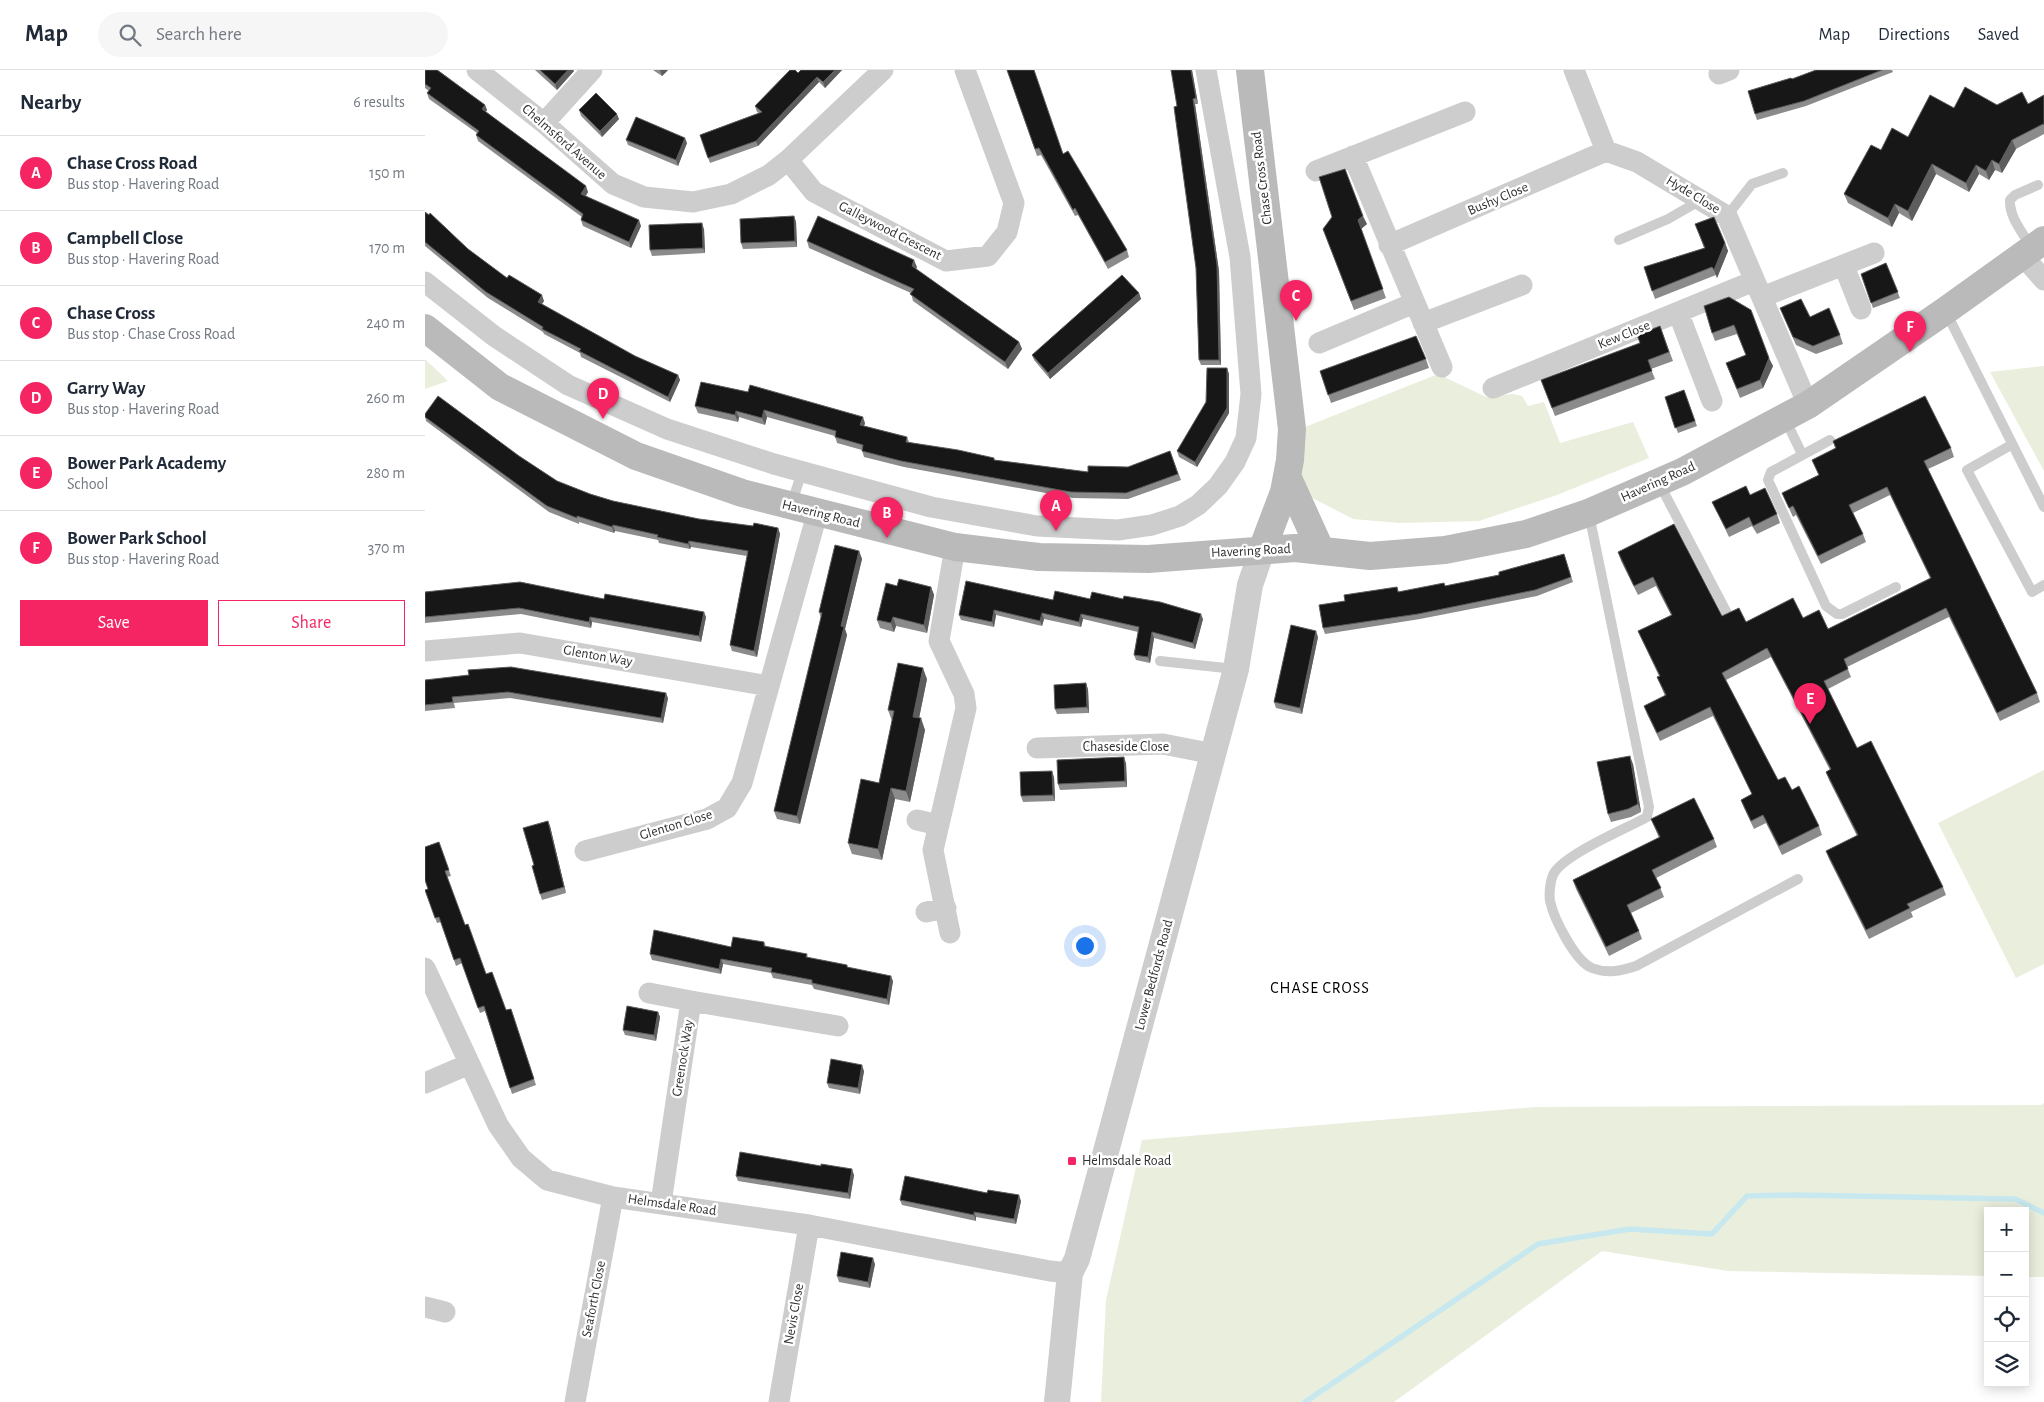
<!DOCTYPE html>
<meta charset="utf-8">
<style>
:root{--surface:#fff;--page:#f6f6f7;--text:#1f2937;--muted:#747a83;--line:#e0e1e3;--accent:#f42562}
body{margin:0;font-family:"Alegreya Sans",sans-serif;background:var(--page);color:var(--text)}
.controls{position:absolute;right:15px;bottom:15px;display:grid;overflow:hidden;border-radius:0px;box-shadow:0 2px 12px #0003}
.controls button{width:45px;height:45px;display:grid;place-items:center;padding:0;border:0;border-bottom:1px solid var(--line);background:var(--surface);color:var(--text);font:25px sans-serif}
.you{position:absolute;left:659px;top:875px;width:18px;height:18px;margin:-12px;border:4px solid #fff;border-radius:50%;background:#1a73e8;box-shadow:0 0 0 8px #1a73e833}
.badge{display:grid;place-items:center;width:32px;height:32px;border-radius:50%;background:var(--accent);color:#fff;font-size:16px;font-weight:700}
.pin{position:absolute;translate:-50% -41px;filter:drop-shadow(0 1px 2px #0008)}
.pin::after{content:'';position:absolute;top:26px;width:18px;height:15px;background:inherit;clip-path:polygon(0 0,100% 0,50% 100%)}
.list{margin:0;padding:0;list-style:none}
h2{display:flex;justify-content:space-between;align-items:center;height:65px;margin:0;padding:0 20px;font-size:21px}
h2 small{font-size:16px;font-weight:400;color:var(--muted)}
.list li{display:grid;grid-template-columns:32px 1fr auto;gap:15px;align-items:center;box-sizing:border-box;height:75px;padding:0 20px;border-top:1px solid var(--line)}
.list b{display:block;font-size:19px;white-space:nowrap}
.list p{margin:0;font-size:16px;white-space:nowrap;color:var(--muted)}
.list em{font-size:16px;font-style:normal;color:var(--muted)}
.actions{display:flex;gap:10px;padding:15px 20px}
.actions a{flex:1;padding:11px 0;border:1px solid var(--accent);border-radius:0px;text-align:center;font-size:18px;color:var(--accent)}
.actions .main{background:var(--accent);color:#fff}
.icon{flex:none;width:28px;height:28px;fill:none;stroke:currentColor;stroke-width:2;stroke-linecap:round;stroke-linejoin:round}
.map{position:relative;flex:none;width:1619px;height:1332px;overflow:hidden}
header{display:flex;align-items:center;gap:30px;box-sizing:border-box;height:70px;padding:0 25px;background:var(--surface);border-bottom:1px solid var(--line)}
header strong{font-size:24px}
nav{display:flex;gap:28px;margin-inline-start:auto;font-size:18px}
.search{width:350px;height:45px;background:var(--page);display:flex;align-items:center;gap:12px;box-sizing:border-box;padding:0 18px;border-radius:28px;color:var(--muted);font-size:19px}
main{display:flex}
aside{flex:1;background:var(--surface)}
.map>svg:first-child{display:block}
</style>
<header>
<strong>Map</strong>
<div class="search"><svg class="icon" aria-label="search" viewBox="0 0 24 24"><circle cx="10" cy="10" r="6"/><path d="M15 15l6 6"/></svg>Search here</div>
<nav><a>Map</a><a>Directions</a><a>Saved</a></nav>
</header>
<main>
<aside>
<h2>Nearby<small>6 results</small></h2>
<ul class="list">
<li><span class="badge">A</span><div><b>Chase Cross Road</b><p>Bus stop · Havering Road</p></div><em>150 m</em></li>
<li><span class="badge">B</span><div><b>Campbell Close</b><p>Bus stop · Havering Road</p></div><em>170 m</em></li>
<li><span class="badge">C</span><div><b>Chase Cross</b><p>Bus stop · Chase Cross Road</p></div><em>240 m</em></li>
<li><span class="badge">D</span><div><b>Garry Way</b><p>Bus stop · Havering Road</p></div><em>260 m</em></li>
<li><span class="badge">E</span><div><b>Bower Park Academy</b><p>School</p></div><em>280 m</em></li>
<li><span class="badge">F</span><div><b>Bower Park School</b><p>Bus stop · Havering Road</p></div><em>370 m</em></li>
</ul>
<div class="actions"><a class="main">Save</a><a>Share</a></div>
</aside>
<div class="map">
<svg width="1619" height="1332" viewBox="0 0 1619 1332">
<rect width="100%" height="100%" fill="#fff"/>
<!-- green -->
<path fill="#eaeedd" d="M0 289 23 311 0 319Z
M1619 296V401L1565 302Z
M1013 304 1061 327 1088 324 1097 326 1103 336 1119 332 1135 373 1208 352 1224 388 1132 425 1054 451 974 453 928 449 870 419 880 357Z
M1619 700V894L1591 908 1513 753Z
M1619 1033V1207H1600V1141H1563V1206L1303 1201 1177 1181 969 1332H676L681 1230 717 1070 1110 1037 1616 1035Z"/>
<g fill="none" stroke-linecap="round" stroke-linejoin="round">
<!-- stream -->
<path stroke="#c7e8ef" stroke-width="5.5" d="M880 1332 1113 1174 1205 1159 1287 1164 1322 1126 1370 1125 1590 1129 1619 1143"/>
<!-- service -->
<path stroke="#cdcdcd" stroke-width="10" d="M1302 146 1327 114 1358 103
M1194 170 1243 149 1276 130
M1606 177C1598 163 1584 147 1585 130L1590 125 1613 115
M1521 242 1619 437
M1360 349 1377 384
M1405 370 1346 402 1343 410 1401 536 1412 544H1417L1471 517
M1586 375 1542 400 1607 522 1619 515
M1234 413 1304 547
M366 435 377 402
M1164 444 1224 737 1222 747C1201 759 1137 785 1128 805 1125 812 1124 824 1125 831 1129 849 1150 891 1167 898 1182 904 1196 901 1211 896L1373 809
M735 591 810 599"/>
<!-- minor -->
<path stroke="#cdcdcd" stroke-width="21" d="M52 0 119 53 188 114 219 127 268 132 306 124 344 105 363 90 458 0
M1149 0 1181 81 1212 92 1302 146 1383 335
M1294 4 1304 0
M119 53 167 0
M928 86 1017 297
M363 90 389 122 521 191 563 186 582 162 589 133 540 0
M891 101 1040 42
M964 175 1181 81
M1597 185 1619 210
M1419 196 1436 239
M0 212 69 266 143 315 242 359 349 394 506 437 612 456 693 460 727 455 755 446 773 435 793 416 810 392 821 368 826 324 815 187 781 0
M1337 227 1449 183
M1253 242 1287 331
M998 253 1097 215
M894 273 989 233
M1068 318 1329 211
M0 581 95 573 344 616
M612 678 738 674 789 684
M492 750 514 755
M160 781 282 749 302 738 317 713 392 444
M501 842 521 838
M525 863 508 780 541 638 539 624 514 571 530 477
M0 898 73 1055 96 1088 122 1110 188 1127 384 1155 625 1201 645 1203
M224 923 266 931
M0 1013 44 994
M236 1133 266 931 413 956
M0 1237 20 1242
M150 1332 188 1127
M354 1332 384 1155"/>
<!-- tertiary -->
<path stroke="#cdcdcd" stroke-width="26" d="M632 1332 645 1203 652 1189 811 599 825 515 837 480"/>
<!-- secondary -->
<path stroke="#bababa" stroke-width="28" d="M825 0 867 359 865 390 859 422 837 480
M0 258 75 317 211 386 317 423 530 477 614 487 723 489 870 478 945 486 1020 480 1101 464 1163 443 1257 402 1383 335 1520 241 1619 170
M862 406 896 481"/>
</g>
<!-- wall -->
<path fill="#8b8b8b" d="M0 0H13L60 35 62 40 61 42 163 122 161 126 216 156 206 178 158 156 156 150 157 147 53 71 51 65 52 63 4 29 2 23 4 21 0 18Z
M110 0H148L149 1 132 20Z
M228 0H243L237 6Z
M417 0 400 18 394 12 333 76 285 93 275 65 334 43 332 42 330 36 373 3Z
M582 0 702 180 704 187 683 199 653 145 650 146 616 85 612 86Z
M767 0 773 34H770L794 201 796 295H776L774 290 771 198 752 36Z
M1391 0H1467L1468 2 1381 36 1332 50 1330 44 1367 9Z
M1619 25V64L1591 79 1577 103 1570 100 1564 110 1554 104 1544 122 1511 104 1487 151 1474 143 1467 157 1423 133 1419 124 1456 80 1483 67 1529 38 1572 35 1603 34Z
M154 40 194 49 177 67 156 46Z
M201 70 262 73 253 96 203 75Z
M0 142 43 179 82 208 119 231 117 234 210 286 253 305 255 310 245 332 156 287 155 283 119 264 118 262 63 228 0 176Z
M369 146 371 152 372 177 318 179 316 173Z
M942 154 936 159 961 228 929 240 898 159Z
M1270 154 1300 173 1303 181 1292 208 1291 205 1230 229 1219 197 1279 178Z
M279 159 280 183 227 186 225 180Z
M382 171 492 197 491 199 594 272 597 279 583 299 488 231 486 223 384 178Z
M1461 193 1475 228 1448 238 1436 204Z
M714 223 716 229 625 309 609 290 607 285Z
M1304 227 1348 296 1338 318 1315 328 1301 293 1321 285 1312 264 1290 271 1287 263Z
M1355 238 1415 265 1418 274 1391 284 1371 275Z
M1235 256 1248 291 1226 299 1230 309 1130 346 1116 310 1215 273Z
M1001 289 1004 298 906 333 895 301Z
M802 298 804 304V343L772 397 754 387 752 381Z
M276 312 440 353 439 356 482 367 484 372 570 390 663 402 703 397 745 381 756 410 703 429 648 428 479 397 439 387 437 380 412 373 410 366 342 347 340 355 314 347 313 352 273 343 270 336Z
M1259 320 1272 356 1253 363 1240 327Z
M0 344 94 386 132 411 165 424 188 431 274 449 328 456 353 458 355 464 332 587 307 581 305 575 322 486 266 477 265 479 234 473 233 470 190 461 189 463 154 452V454L124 442 1 351Z
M1408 371 1526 378 1529 387 1503 399 1612 623 1615 632 1575 651 1524 547 1422 597 1426 607 1403 619 1432 678 1518 817 1521 825 1486 842 1488 847 1444 869 1404 789 1401 781 1432 766 1404 710 1401 702 1405 700 1346 587 1301 610 1353 710 1367 720 1394 756 1397 765 1357 785 1341 753 1329 759 1319 738 1316 730 1327 724 1288 646 1235 671 1222 644 1219 636 1240 626 1232 607 1234 606 1217 570 1213 561 1246 545 1231 516 1213 525 1196 491 1193 482 1297 546 1321 552 1378 548 1403 559 1505 508 1465 425 1428 443 1438 464 1441 472 1396 494 1371 445 1368 447 1357 423 1394 405 1387 390 1410 378Z
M1325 425 1352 444 1355 453 1332 464 1327 456 1304 467 1291 440 1287 432Z
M434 481 437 489 420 559 422 565 375 754 352 749 349 741 396 548 394 542Z
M1139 484 1148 512 1112 526 995 549 900 564 898 558 920 531 972 517 974 522 1020 516 1074 505Z
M472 516 506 517 509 525 502 563 471 556 469 562 455 558 452 550Z
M0 522 179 529 281 547 276 572 167 552 166 558 96 544 0 553Z
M665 529 778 549 770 579 729 568 725 593 711 590 709 585 713 562 658 549 656 557 619 549 617 556 571 545 569 557 536 550 534 545 628 530Z
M893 567 877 644 851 638 849 632Z
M502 609 494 648 500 660 485 732 470 729 457 790 427 784 423 773 454 713 467 651 463 640Z
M0 610 243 628 238 653 85 628 29 633 30 638 0 641Z
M663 619 664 643 632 644 630 639Z
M701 693 702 717 635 720 633 714Z
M1208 694 1216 742 1206 747 1186 752 1183 744Z
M629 707 630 731 598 732 596 726Z
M1226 749 1289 769 1292 777 1231 808 1239 827 1206 843 1214 861 1217 869 1184 886 1151 819 1148 810 1234 768Z
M125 756 141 823 117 830 115 824 109 795Z
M14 772 26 806 22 807 40 855 61 904 81 940 86 939 111 1015 87 1024 60 941 55 943 37 893 31 896 16 852 12 853 0 820 3 819Z
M339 872 341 877 382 884 383 888 422 895 423 898 468 911 464 935 389 919 387 915 348 908 346 903 298 894 296 904 227 890 225 884 306 877Z
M233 942 235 947 231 971 200 965 198 960Z
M439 1001 435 1024 404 1018 402 1013Z
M396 1096 429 1105 425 1129 313 1111 311 1106Z
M475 1130 596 1131 591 1154 551 1147V1151L477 1135Z
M450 1194 445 1218 414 1212 412 1206Z"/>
<!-- shaded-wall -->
<path fill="#5d5d5d" d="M143 0H148L149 1 132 20 130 14Z
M235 0H243L237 6Z
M410 0H417L400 18 398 12Z
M766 0H767L773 34 771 28Z
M392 7 394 12 333 76 331 71Z
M768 29 770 34 794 201 796 295 794 290Z
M60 35 62 40 59 44 57 39Z
M192 44 194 49 177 67 175 61Z
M260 68 262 73 253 96 251 90Z
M1587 70 1591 79 1577 103 1574 94Z
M1567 90 1570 100 1564 110 1561 101Z
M1507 94 1511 104 1487 151 1483 141Z
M1551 95 1554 104 1544 122 1541 113Z
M161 116 163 122 158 129 156 124Z
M1470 134 1474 143 1467 157 1463 148Z
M369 146 371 152 372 177 370 171Z
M938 146 942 154 936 159 933 150Z
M214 150 216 156 206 178 204 172Z
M277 153 279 159 280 183 278 178Z
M1300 173 1303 181 1292 208 1289 200Z
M489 190 492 197 489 203 487 196Z
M714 223 716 229 625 309 623 303Z
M117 225 119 231 115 237 113 232Z
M594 272 597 279 583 299 580 292Z
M1344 288 1348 296 1338 318 1335 310Z
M802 298 804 304V343L772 397 770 392Z
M253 305 255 310 245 332 243 327Z
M339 340 342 347 340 355 337 348Z
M311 341 314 347 313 352 310 345Z
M438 347 440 353 437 362 435 355Z
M188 455 190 461 189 463 187 457Z
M353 458 355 464 332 587 329 581Z
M264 471 266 477 265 479 263 474Z
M434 481 437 489 420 559 422 565 375 754 372 746Z
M506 517 509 525 502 563 499 555Z
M569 540 571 545 569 557 567 552Z
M279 542 281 547 276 572 274 566Z
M617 543 619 549 617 556 615 551Z
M656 544 658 549 656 557 654 552Z
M776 544 778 549 770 579 768 573Z
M165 547 167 552 166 558 164 552Z
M468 547 471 556 469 562 466 553Z
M891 561 893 567 877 644 875 638Z
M727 562 729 568 725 593 723 587Z
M498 598 502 609 492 658 488 647Z
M661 613 663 619 664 643 662 637Z
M241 623 243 628 238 653 236 648Z
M496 648 500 660 485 732 481 721Z
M1205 686 1208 694 1216 742 1213 734Z
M699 687 701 693 702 717 700 711Z
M627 701 629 707 630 731 628 725Z
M466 718 470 729 457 790 453 779Z
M123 751 125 756 141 823 139 817Z
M296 889 298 894 296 904 294 899Z
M466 906 468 911 464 935 462 929Z
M233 942 235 947 231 971 229 965Z
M437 995 439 1001 435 1024 433 1018Z
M427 1099 429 1105 425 1129 423 1123Z
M594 1125 596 1131 591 1154 589 1149Z
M549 1142 551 1147V1151L549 1145Z
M448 1188 450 1194 445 1218 443 1212Z"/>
<!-- building -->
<path fill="#171717" stroke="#5d5d5d" d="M0 0H12L60 35 57 39 161 116 156 124 214 150 204 172 156 150 158 144 51 65 54 61 2 23 6 18 0 14Z
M115 0H143L130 14Z
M365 0H370L373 3 376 0H410L398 12 392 7 331 71 283 88 275 65 337 42 330 36Z
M582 0H609L638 84 643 81 702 180 680 192 650 138 648 140 614 78 610 79Z
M746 0H766L771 28 768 29 792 195 794 290H774L771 198 749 37 752 36Z
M1391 0H1457L1379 31 1330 44 1323 21 1366 8 1367 9Z
M1540 17 1572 35 1597 22 1603 34 1619 25V55L1618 54 1587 70 1574 94 1567 90 1561 101 1551 95 1541 113 1507 94 1483 141 1470 134 1463 148 1419 124 1446 75 1456 80 1467 58 1483 67 1505 25 1529 38Z
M171 23 192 44 175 61 154 40Z
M211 47 260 68 251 90 201 70Z
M920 99 938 146 933 150 958 219 926 231 898 159 907 147 894 107Z
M0 142 4 145 5 143 43 179 82 208 84 205 117 225 113 232 210 286 253 305 243 327 154 281 156 279 117 259 118 257 61 222 0 172Z
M369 146 370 171 316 173 315 149Z
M393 146 489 190 487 196 594 272 580 292 485 224 489 219 382 171Z
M1289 147 1300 173 1289 200 1287 197 1227 221 1219 197 1280 178 1270 154Z
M277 153 278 178 225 180 224 155Z
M1461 193 1473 222 1446 233 1436 204Z
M697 205 714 223 623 303 607 285Z
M1304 227 1326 240 1344 288 1335 310 1312 319 1301 293 1321 285 1309 255 1287 263 1279 236Z
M1376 229 1385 247 1404 238 1415 265 1388 276 1368 267 1355 238Z
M1235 256 1244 282 1223 290 1227 301 1127 338 1116 310 1215 273 1212 265Z
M991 266 1001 289 903 325 895 301Z
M782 298H802V338L770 392 752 381 781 332Z
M276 312 323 322 325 315 438 347 435 355 482 367 481 372 533 380 569 388V390L663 402V396L703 397 745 381 753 404 701 423 646 422 476 391 437 381 438 375 410 367 411 361 339 340 337 348 311 341 310 345 270 336Z
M1259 320 1270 351 1250 358 1240 327Z
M13 326 94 386 132 411 165 424 188 431 274 449 328 456 329 453 353 458 329 581 305 575 323 481 264 471 263 474 232 467 233 465 188 455 187 457 152 446V448L122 436 0 347V344Z
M1500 326 1526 378 1499 391 1612 623 1572 643 1521 538 1419 589 1423 599 1399 611 1432 678 1446 671 1518 817 1482 834 1485 838 1441 860 1401 781 1433 765 1401 702 1406 699 1342 578 1297 603 1353 710 1360 707 1367 720 1374 716 1394 756 1354 776 1338 745 1326 751 1316 730 1327 724 1285 637 1232 663 1219 636 1241 625 1232 607 1235 606 1213 561 1247 545 1228 507 1209 516 1193 482 1249 454 1297 546 1314 538 1321 552 1368 528 1378 548 1394 540 1403 559 1506 508 1462 417 1424 435 1438 464 1393 486 1368 436 1364 438 1357 423 1394 405 1387 390 1411 378 1408 371Z
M1321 416 1325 425 1340 418 1352 444 1328 456 1324 447 1301 459 1287 432Z
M410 475 434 481 416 556 419 557 372 746 349 741 397 543 394 542Z
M1139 484 1146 507 1110 520 993 544 898 558 894 535 920 531 919 525 972 517 973 522 1019 513 1020 516 1074 505V502Z
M474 509 506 517 499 555 468 547 466 553 452 550 461 513 472 516Z
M541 511 628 530 630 521 665 529 667 522 698 529 699 526 735 532 776 544 768 573 727 562 723 587 709 585 714 557 656 544 654 552 617 543 615 551 569 540 567 552 534 545Z
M95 512 179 529 180 524 279 542 274 566 165 547 164 552 94 538 0 547V522Z
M866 555 891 561 875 638 849 632Z
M473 593 498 598 488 647 496 648 481 721 466 718 453 779 423 773 436 709 454 713 469 641 463 640Z
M86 597 241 623 236 648 83 622 27 627 28 632 0 635V610L44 605 43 600Z
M661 613 662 637 630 639 629 615Z
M1205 686 1213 734 1203 739 1183 744 1172 692Z
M699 687 700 711 633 714 632 690Z
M627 701 628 725 596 726 595 702Z
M1269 728 1289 769 1227 800 1236 818 1202 835 1214 861 1181 877 1148 810 1235 767 1226 749Z
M123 751 139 817 115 824 107 796 109 795 98 758Z
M14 772 24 800 20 801 40 855 43 854 61 904 67 902 81 940 86 939 109 1009 85 1018 59 936 53 938 35 888 29 890 14 847 10 848 0 820 3 819 0 810V777Z
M229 860 306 877 308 867 339 872V876L382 884 381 887 422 895V897L466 906 462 929 387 913V910L346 902 347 898 296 889 294 899 225 884Z
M202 936 233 942 229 965 198 960Z
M406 989 437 995 433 1018 402 1013Z
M315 1082 396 1096V1094L427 1099 423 1123 311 1106Z
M480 1106 562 1123 563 1120 594 1125 589 1149 549 1142V1145L475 1130Z
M416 1182 448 1188 443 1212 412 1206Z"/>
<!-- markers -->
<rect fill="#f42562" stroke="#fff" stroke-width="2" x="642" y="1086" width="10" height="10" rx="2.5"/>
<g text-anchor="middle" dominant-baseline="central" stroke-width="5" stroke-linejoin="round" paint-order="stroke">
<!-- street labels -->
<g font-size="14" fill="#303030" stroke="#fff">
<text transform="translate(139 72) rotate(41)">Chelmsford Avenue</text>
<text transform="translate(837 108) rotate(-97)">Chase Cross Road</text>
<text transform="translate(1268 125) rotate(31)">Hyde Close</text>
<text transform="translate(1073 129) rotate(-23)">Bushy Close</text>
<text transform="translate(465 161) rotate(27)">Galleywood Crescent</text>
<text transform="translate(1199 265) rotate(-22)">Kew Close</text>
<text transform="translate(1233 412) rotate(-24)">Havering Road</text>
<text transform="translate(396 444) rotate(14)">Havering Road</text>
<text transform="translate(826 481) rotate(-3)">Havering Road</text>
<text transform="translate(173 586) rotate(10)">Glenton Way</text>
<text x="701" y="677">Chaseside Close</text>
<text transform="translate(251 755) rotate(-17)">Glenton Close</text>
<text transform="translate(729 905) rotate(-75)">Lower Bedfords Road</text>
<text transform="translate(258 988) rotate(-81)">Greenock Way</text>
<text transform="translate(247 1135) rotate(8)">Helmsdale Road</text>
<text transform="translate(169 1229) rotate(-79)">Seaforth Close</text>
<text transform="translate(369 1244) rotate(-80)">Nevis Close</text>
</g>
<!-- poi labels -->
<g font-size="14" fill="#303030" stroke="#fff" text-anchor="start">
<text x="657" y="1091">Helmsdale Road</text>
</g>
<!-- quarter labels -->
<g font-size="16" letter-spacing="1" fill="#000" stroke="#fff">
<text x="895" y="918">CHASE CROSS</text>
</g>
</g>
</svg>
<div class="controls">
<button>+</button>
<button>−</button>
<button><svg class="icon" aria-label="locate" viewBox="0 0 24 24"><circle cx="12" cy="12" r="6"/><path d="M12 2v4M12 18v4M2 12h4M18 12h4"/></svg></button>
<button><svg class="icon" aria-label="layers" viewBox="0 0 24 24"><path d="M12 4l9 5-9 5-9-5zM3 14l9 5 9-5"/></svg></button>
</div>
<div class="you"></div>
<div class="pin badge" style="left:631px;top:461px">A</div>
<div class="pin badge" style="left:462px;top:468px">B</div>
<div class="pin badge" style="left:871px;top:251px">C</div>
<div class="pin badge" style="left:178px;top:349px">D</div>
<div class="pin badge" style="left:1385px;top:654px">E</div>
<div class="pin badge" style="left:1485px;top:282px">F</div>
</div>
</main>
